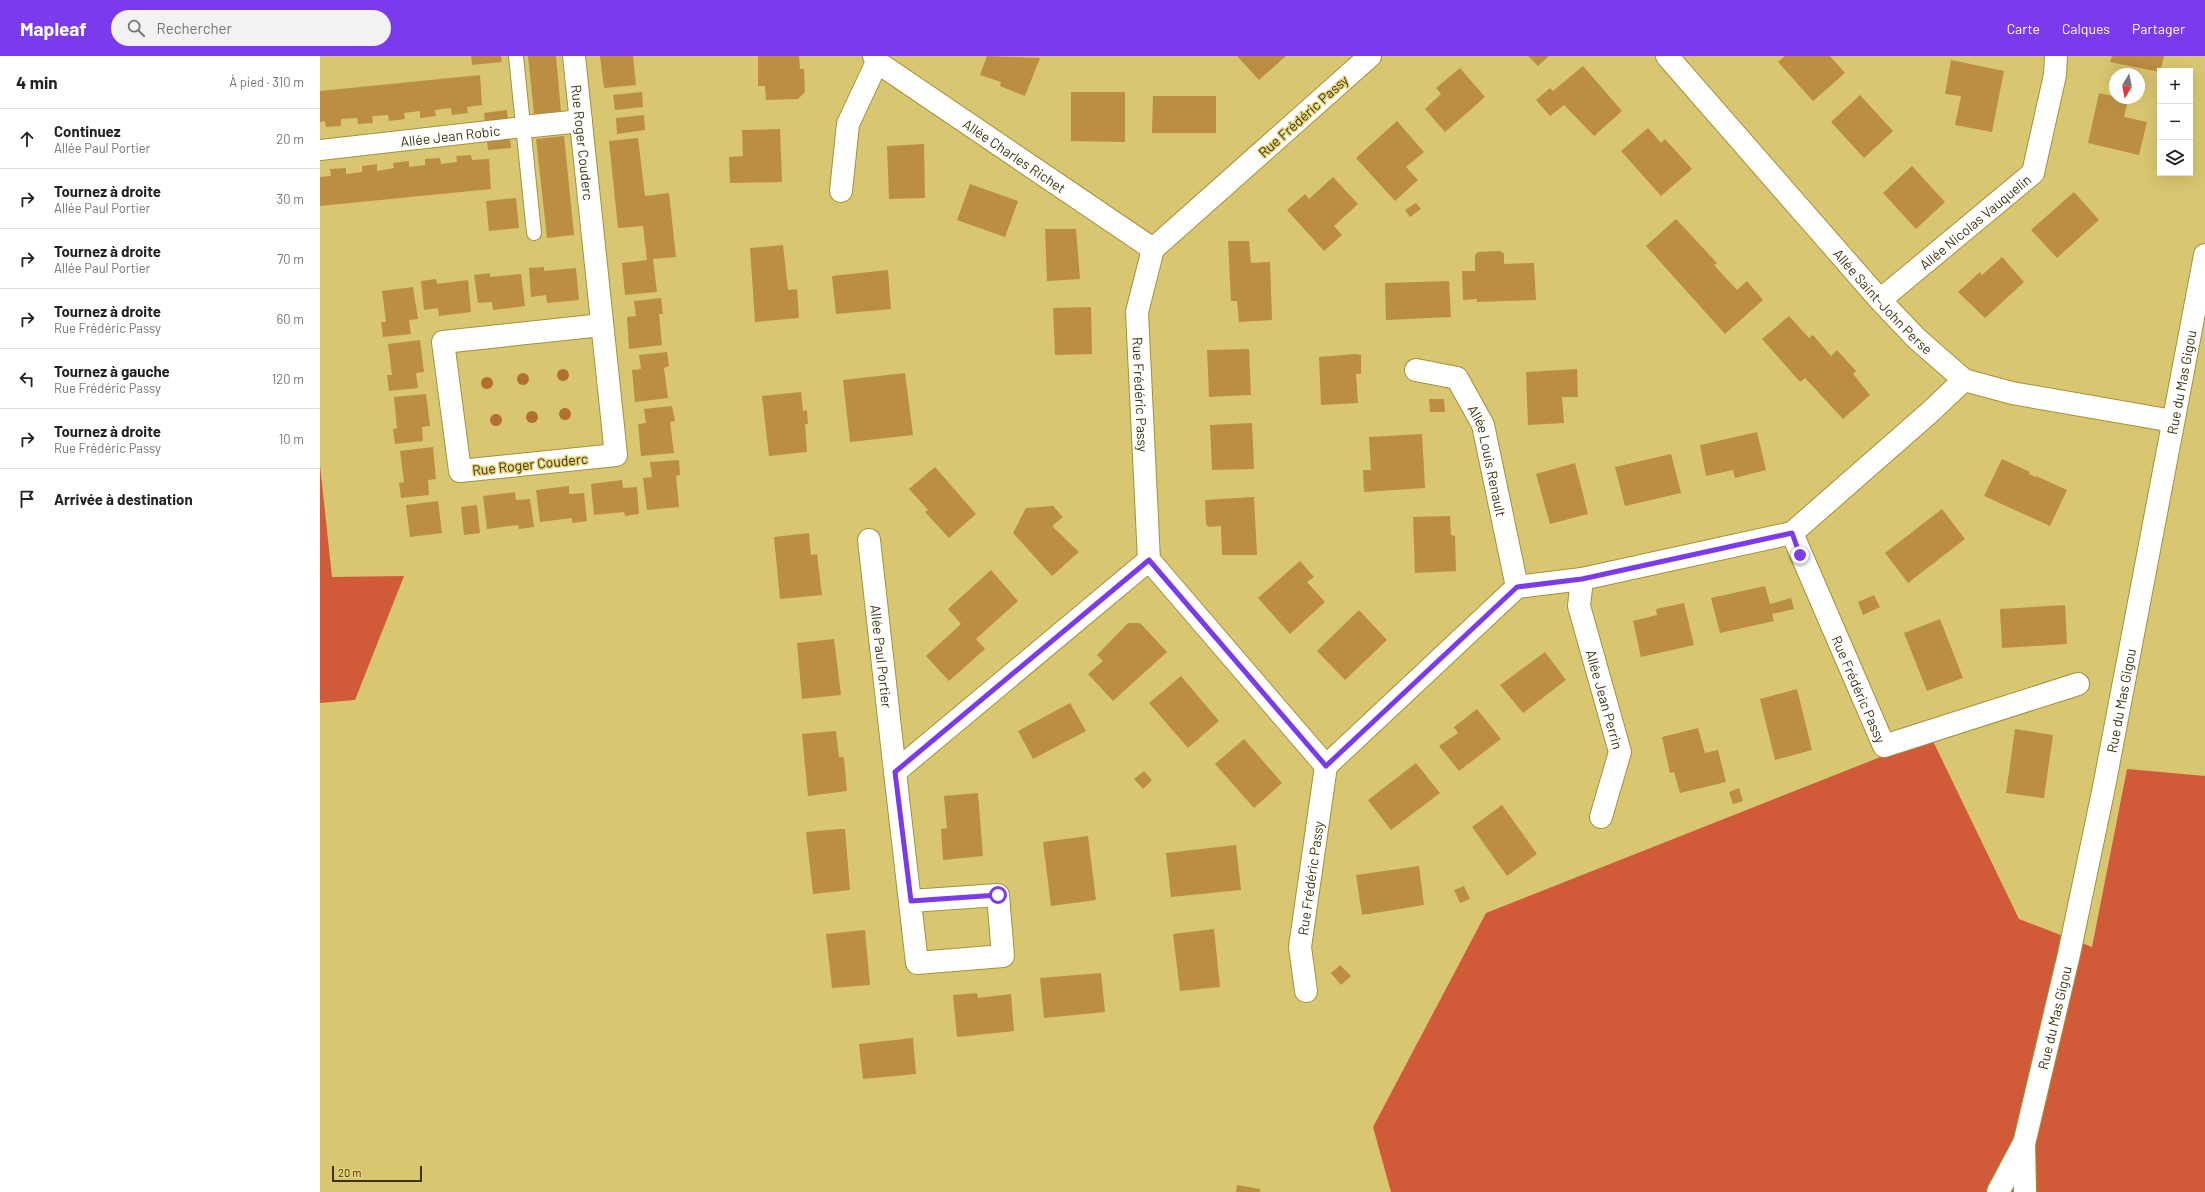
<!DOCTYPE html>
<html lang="fr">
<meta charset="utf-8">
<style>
:root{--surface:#fff;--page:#f2f2f2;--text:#222;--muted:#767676;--line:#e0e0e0;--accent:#7c3aed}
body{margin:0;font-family:Barlow,sans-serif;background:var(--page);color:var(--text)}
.controls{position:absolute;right:12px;top:12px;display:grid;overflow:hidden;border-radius:0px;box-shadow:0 4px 16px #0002}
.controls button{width:36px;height:36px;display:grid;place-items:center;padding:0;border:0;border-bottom:1px solid var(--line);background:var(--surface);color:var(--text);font:20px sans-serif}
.compass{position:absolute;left:1789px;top:12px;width:36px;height:36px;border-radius:50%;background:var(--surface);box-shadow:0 4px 16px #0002;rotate:190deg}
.scale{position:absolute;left:12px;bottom:10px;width:90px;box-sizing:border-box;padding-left:4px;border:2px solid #3c3410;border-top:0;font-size:11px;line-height:14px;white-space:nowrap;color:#3c3410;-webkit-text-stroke:3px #e6d37d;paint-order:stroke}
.stop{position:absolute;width:12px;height:12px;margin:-9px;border:3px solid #7c3aed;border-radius:50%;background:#fff}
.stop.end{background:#7c3aed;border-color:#fff;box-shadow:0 1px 4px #0008}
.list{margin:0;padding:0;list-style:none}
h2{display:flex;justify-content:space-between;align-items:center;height:52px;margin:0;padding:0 16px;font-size:17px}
h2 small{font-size:13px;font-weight:400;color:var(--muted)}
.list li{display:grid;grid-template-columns:26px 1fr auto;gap:12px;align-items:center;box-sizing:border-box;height:60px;padding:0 16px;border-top:1px solid var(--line)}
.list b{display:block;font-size:15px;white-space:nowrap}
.list p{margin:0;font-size:13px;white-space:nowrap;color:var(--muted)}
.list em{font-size:13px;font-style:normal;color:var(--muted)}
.icon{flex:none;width:22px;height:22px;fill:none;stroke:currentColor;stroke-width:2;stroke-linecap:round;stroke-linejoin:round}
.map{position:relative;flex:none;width:1885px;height:1136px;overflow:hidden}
header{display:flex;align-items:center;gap:24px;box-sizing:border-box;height:56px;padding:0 20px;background:var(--accent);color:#fff}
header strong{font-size:19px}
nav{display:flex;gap:22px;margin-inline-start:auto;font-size:14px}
.search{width:280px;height:36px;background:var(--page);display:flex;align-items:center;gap:10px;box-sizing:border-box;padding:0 14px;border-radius:22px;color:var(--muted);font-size:15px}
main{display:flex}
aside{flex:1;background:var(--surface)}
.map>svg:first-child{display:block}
</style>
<header>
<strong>Mapleaf</strong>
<div class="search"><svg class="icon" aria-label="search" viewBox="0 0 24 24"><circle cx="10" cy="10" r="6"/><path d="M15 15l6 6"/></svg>Rechercher</div>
<nav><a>Carte</a><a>Calques</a><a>Partager</a></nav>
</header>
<main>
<aside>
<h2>4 min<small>À pied · 310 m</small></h2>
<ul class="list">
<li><svg class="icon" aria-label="ahead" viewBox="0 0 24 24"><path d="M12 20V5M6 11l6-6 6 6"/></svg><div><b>Continuez</b><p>Allée Paul Portier</p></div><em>20 m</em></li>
<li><svg class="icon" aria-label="right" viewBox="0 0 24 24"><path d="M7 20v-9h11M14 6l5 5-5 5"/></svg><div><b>Tournez à droite</b><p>Allée Paul Portier</p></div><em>30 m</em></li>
<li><svg class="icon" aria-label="right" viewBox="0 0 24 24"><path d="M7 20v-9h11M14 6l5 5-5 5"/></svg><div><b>Tournez à droite</b><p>Allée Paul Portier</p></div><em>70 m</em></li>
<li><svg class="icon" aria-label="right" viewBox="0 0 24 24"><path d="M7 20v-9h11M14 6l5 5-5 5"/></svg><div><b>Tournez à droite</b><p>Rue Frédéric Passy</p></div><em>60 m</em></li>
<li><svg class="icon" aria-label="left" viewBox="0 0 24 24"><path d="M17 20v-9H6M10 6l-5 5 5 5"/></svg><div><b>Tournez à gauche</b><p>Rue Frédéric Passy</p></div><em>120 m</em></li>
<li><svg class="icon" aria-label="right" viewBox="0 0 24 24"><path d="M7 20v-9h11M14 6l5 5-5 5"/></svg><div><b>Tournez à droite</b><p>Rue Frédéric Passy</p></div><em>10 m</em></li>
<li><svg class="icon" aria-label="arrive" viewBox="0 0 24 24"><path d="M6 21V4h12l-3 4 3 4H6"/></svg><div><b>Arrivée à destination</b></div></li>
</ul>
</aside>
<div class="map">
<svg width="1885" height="1136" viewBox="0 0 1885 1136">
<rect width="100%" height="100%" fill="#d9c670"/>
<!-- forest -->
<path fill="#d15b38" d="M0 409 12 521 84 520 35 644 0 647Z
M1611 681 1699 863 1772 891 1807 713 1885 720V1136H1071L1053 1071 1166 857Z"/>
<!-- building -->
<path fill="#bc8e42" d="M151 0H181L182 6 152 9Z
M208 0H236L241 56 214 58Z
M280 0H313L316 29 284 32Z
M438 0H479L480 13H484L485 36 478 43 446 44 445 30H438Z
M667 0 720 2 705 40 680 30 681 26 660 19Z
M917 0H966L939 24Z
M1208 0H1229L1218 10Z
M1465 0H1510L1525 17 1493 45 1458 6Z
M1792 0H1844L1840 16 1790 6Z
M1631 4 1684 15 1672 76 1635 69 1641 40 1625 38Z
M1263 10 1302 55 1274 80 1244 49 1230 60 1216 44 1230 32 1233 35Z
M1140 12 1165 41 1125 76 1105 53 1121 38 1116 32Z
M160 19 162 49 147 51 148 57 132 59 131 52 115 54 116 60 100 62V55L84 57 85 63 69 65 68 59 52 60 53 67 38 68 37 62 21 63V70L6 71 5 65 0 66V35Z
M322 36 323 51 295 54 293 39Z
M751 36H805V86L751 85Z
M1779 37 1808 44 1804 61 1827 66 1819 99 1768 87Z
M1540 39 1573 75 1544 102 1511 66Z
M833 40H896V77H832Z
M187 54 188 65 165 68 164 57Z
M324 59 325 74 297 78 296 62Z
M1077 65 1104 96 1086 111 1098 124 1075 145 1036 102Z
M1328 72 1341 87 1345 83 1372 113 1341 140 1301 95Z
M460 73 462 126 410 127 409 101 423 100 422 74Z
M244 80 254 179 227 182 216 83Z
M190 81 191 92 168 94 167 84Z
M318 82 325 140 349 137 356 201 333 203 337 236 305 239 302 207 327 204 323 170 298 172 289 85Z
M604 88 605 142 569 143 567 90Z
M151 99 152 104 169 103 171 133 0 150V121L11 120 10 113 26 112V118L42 116V110L57 108V115L74 112 73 107 89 105V111L105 109V103L120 102 121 108 137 106 136 100Z
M1592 110 1625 146 1596 173 1563 137Z
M1013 121 1038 148 1014 170 1022 179 1004 195 967 154 985 138 989 143Z
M650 128 698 145 685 181 637 164Z
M1754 136 1779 164 1737 202 1711 174Z
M196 142 199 172 169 175 166 145Z
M1096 147 1101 153 1090 161 1085 154Z
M1356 163 1397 207 1394 209 1417 234 1427 225 1443 244 1405 278 1326 190Z
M725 173H756L760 223 727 225Z
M908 185H929L931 207 950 206 952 264 919 266 917 245H911Z
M463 189 468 234 477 233 479 262 435 266 430 192Z
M1180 195 1184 198V208L1214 207 1216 244 1157 246V243L1143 244 1142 215H1155V199L1158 196Z
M1682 201 1704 226 1665 262 1638 236 1660 216 1662 219Z
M224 211V215L256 212 259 244 227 247 226 239 211 241 209 212Z
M568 214 571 253 516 258 512 220Z
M170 217V221L201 218 205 250 173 254 172 246 158 247 154 219Z
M116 223 117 228 148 224 151 256 119 260 118 252 104 254 101 225Z
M1129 225 1131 261 1066 264 1065 227Z
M93 231 98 263 89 264 91 278 63 281 61 266H66L62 235Z
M341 242 343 258H339L342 289 309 293 307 261 316 260 314 245Z
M771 251 772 298 735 299 733 252Z
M1469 260 1489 282 1493 279 1511 300 1517 294 1536 315 1533 318 1550 339 1523 363 1485 322 1480 326 1442 283Z
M100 284 104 316 96 317 98 332 69 335 67 319H72L68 288Z
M929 293 931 339 889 341 887 294Z
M347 296 349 310 344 312 348 342 315 346 312 314 321 313 319 299Z
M1035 298 1041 299V318H1036L1038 347 1001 349 999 301Z
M1257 313 1258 341H1242L1244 367 1208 369 1206 316Z
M585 317 593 379 530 386 523 324Z
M481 336 483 355 487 354 488 368H485L487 396 449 400 442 340Z
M106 338 110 370 102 371 103 385 75 388 73 373 77 372 74 341Z
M1109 343H1124L1125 356H1110Z
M352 350 355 365 350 366 354 397 321 400 318 368 326 367 324 353Z
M932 367 934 413 892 414 890 369Z
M1437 376 1446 414 1415 422 1413 414 1386 420 1380 389Z
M1102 378 1105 432 1044 436 1043 414H1051L1049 381Z
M113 391 116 423 108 424 109 439 81 442 79 427 84 426 80 395Z
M1351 398 1361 437 1305 450 1295 411Z
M1682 403 1710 416 1709 418 1715 421 1716 420 1747 434 1730 470 1664 440Z
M359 404 360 419 356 420 359 451 327 454 323 422 332 421 330 406Z
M1255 407 1268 458 1230 468 1216 418Z
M615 411 656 458 629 482 605 456 608 454 589 433Z
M302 424 303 432 317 431 319 458 305 460 304 456 274 459 271 428Z
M249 430V438L264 437 267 465 252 467V462L220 466 216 434Z
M195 436 196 444 210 443 214 471 199 473 198 469 167 473 163 440Z
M934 441 937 499H902L901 470 889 471 886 468 885 444Z
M118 445 122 477 90 481 86 449Z
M157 449 160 477 144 479 141 451Z
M733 450 743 461 732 470 759 496 732 520 693 477 706 452Z
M1622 453 1645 483 1588 527 1565 497Z
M1130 460 1131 479 1135 480 1136 515 1095 517 1093 461Z
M489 477 491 499 497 498 502 539 460 543 454 481Z
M980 505 994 521 987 526 1005 546 970 578 938 542Z
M671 514 698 545 656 583 665 593 629 625 606 600 641 568 628 553Z
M1445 530 1450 548 1471 542 1474 553 1452 558 1454 565 1400 577 1391 542Z
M1554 539 1560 551 1543 559 1538 546Z
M1364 547 1374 589 1321 601 1313 565 1337 559 1336 553Z
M1745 549 1747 588 1682 592 1680 553Z
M1039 554 1067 584 1025 624 997 595Z
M1620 563 1643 622 1607 635 1584 577Z
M808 567H820L847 596 793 645 768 618 783 605 777 599Z
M514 583 521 639 482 643 477 587Z
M1225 596 1246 624 1203 657 1180 629Z
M861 620 899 665 868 692 829 647Z
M1477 633 1492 694 1455 704 1440 643Z
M750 647 766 675 713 703 698 675Z
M1157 653 1181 683 1139 715 1119 690 1138 677 1134 671Z
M1378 672 1385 697 1398 694 1406 726 1360 737 1354 716 1350 717 1342 681Z
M1695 673 1733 679 1724 742 1686 737Z
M516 675 519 701H523L524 703 527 735 488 740 482 678Z
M924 683 962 727 934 752 895 708Z
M1096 707 1120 737 1071 774 1048 744Z
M824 715 832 724 823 733 814 723Z
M1419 732 1423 745 1413 748 1409 736Z
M658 737 663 800 623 804 621 773 627 772 624 740Z
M1182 749 1217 798 1187 820 1152 771Z
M519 773H525L530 834 493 838 486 776Z
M768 780 776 844 731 850 723 786Z
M916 789 921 834 851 841 846 797Z
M1099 810 1104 849 1042 859 1036 819Z
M1144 830 1150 843 1140 847 1134 834Z
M894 873 900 931 860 935 853 878Z
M545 874 550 929 512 932 506 878Z
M1020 909 1031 920 1021 929 1011 917Z
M781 917 785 956 724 962 720 922Z
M657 937 658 942 691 938 694 975 637 981 633 939Z
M593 982 596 1018 543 1023 539 988Z
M917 1129 940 1133V1136H916Z"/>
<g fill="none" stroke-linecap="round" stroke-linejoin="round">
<!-- service casing -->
<g stroke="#a4913b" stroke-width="16">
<path id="service" d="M196 0 214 177"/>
</g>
<!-- pedestrian casing -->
<g stroke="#a4913b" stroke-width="22">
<g id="pedestrian">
<path id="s1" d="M0 94 203 71"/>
</g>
</g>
<!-- minor casing -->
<g stroke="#a4913b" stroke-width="24">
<g id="minor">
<path id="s2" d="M254 0 296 399 140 415 123 286 282 269"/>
<path id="s3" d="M554 0 557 6 833 193"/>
<path id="s4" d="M1050 0 833 193 817 256 829 504 1006 710 1197 531 1262 523 1472 477 1609 357 1644 324"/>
<path id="s5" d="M1347 0 1560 244 1596 282 1644 324 1692 337 1853 365"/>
<path d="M203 71 261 65"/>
<path d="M521 135 528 68 557 6"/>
<path id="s6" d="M1560 244 1713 117 1735 19 1736 0"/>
<path id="s7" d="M1096 314 1137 322 1163 369 1197 531"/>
<path id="s8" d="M1472 477 1564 690 1758 628"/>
<path id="s9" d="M549 484 575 716 829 504"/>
<path id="s10" d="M1262 523 1259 550 1300 696 1281 761"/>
<path d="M575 716 597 907 683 900 678 839 591 845"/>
<path id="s11" d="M986 935 980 891 1006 710"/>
<path d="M1678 1136 1703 1089"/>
<path id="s12" d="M1705 1136 1704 1088 1749 898 1784 731 1885 199"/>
</g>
</g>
<!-- service -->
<use href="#service" stroke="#fff" stroke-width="14"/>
<!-- pedestrian -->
<use href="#pedestrian" stroke="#fff" stroke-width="20"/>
<!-- minor -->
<use href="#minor" stroke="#fff" stroke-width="22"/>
</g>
<!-- trees -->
<g fill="#b36f32">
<circle cx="243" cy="319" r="6"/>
<circle cx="203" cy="323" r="6"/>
<circle cx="167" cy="327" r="6"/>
<circle cx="245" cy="358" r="6"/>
<circle cx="212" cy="361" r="6"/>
<circle cx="176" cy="364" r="6"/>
</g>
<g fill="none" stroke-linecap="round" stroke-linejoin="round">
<!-- route -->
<path stroke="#7c3aed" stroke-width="5" d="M678 839 591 845 575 716 829 504 1006 710 1197 531 1262 523 1472 477 1480 499"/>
</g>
<g text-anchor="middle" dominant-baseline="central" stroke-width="3" stroke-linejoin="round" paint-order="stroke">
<!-- street labels -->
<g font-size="14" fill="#3c3410" stroke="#e6d37d">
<text transform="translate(983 60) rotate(-42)">Rue Frédéric Passy</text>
<text stroke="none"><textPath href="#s1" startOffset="131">Allée Jean Robic</textPath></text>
<text stroke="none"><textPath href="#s2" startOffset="87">Rue Roger Couderc</textPath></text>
<text stroke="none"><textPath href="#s3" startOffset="173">Allée Charles Richet</textPath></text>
<text stroke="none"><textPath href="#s6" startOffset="123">Allée Nicolas Vauquelin</textPath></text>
<text stroke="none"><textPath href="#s5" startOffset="327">Allée Saint-John Perse</textPath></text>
<text stroke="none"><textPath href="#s12" startOffset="826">Rue du Mas Gigou</textPath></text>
<text stroke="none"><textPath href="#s4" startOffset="438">Rue Frédéric Passy</textPath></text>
<text stroke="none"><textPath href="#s7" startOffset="131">Allée Louis Renault</textPath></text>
<text transform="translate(210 408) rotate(-6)">Rue Roger Couderc</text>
<text stroke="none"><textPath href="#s9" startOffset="117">Allée Paul Portier</textPath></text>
<text stroke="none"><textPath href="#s8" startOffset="170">Rue Frédéric Passy</textPath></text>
<text stroke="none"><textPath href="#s10" startOffset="124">Allée Jean Perrin</textPath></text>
<text stroke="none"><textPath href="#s12" startOffset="502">Rue du Mas Gigou</textPath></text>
<text stroke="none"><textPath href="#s11" startOffset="114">Rue Frédéric Passy</textPath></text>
<text stroke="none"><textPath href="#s12" startOffset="178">Rue du Mas Gigou</textPath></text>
</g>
</g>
</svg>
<div class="controls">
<button>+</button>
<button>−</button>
<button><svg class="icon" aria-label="layers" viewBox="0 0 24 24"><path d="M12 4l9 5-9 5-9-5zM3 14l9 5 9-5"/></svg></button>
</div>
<svg class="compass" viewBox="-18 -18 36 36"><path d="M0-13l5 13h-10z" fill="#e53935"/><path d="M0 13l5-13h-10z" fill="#767676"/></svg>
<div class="scale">20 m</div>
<div class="stop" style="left:678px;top:839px"></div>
<div class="stop end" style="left:1480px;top:499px"></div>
</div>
</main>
